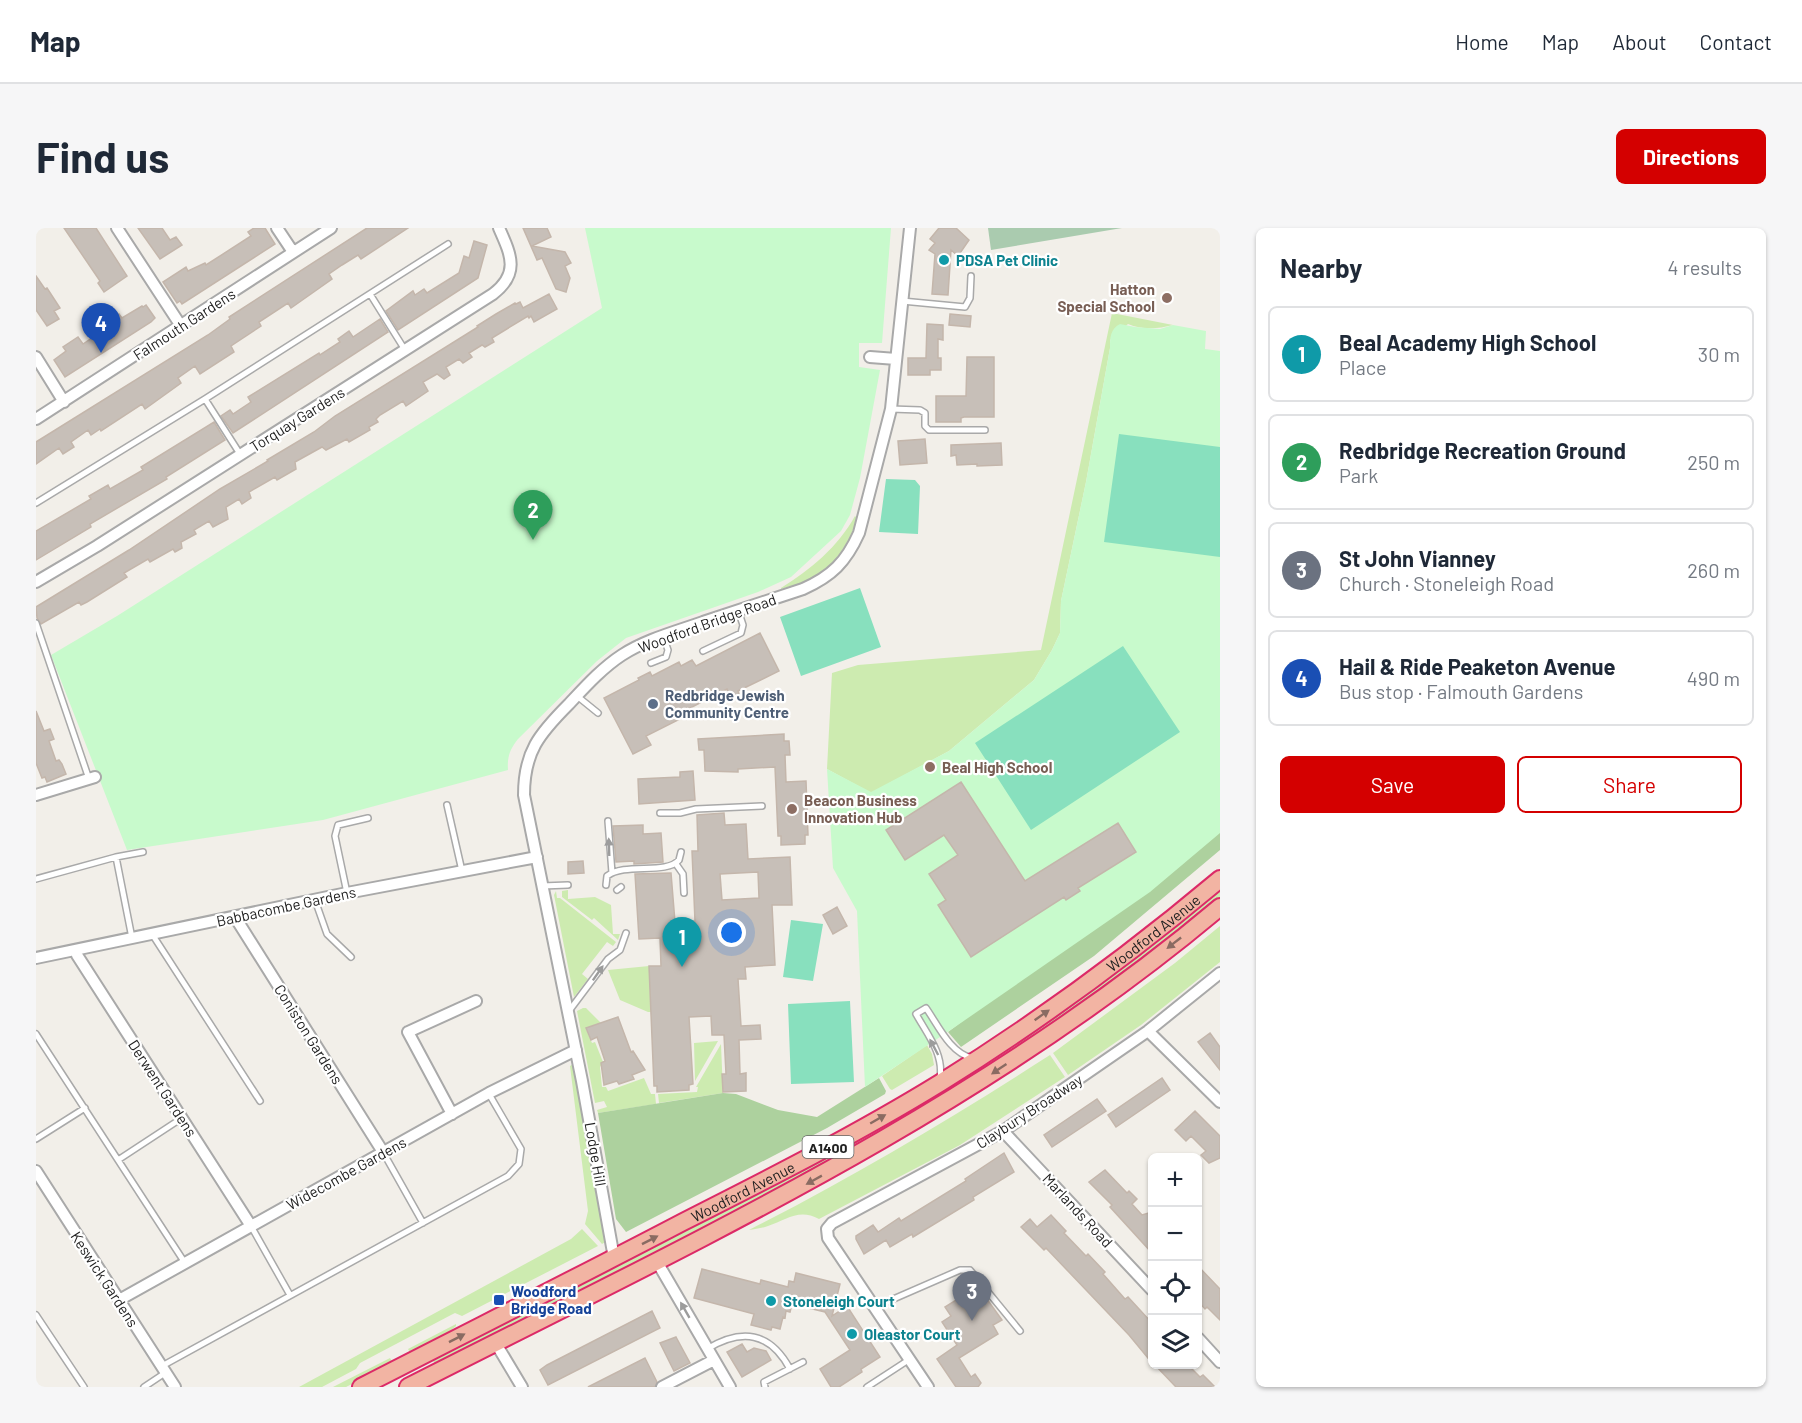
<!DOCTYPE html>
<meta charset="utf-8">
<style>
:root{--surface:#fff;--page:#f6f6f7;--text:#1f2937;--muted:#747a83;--line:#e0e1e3;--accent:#d40000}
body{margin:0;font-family:Barlow,sans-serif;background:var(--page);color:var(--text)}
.controls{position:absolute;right:18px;bottom:18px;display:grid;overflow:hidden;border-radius:9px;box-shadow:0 2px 4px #0004}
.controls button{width:54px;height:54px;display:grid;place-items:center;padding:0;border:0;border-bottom:2px solid var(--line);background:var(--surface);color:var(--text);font:30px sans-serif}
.you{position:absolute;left:696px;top:705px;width:21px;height:21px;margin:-15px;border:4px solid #fff;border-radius:50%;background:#1a73e8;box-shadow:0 0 0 9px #1a73e833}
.badge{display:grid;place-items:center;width:39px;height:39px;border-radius:50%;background:var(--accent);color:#fff;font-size:20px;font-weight:700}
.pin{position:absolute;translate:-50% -50px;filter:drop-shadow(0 2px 3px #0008)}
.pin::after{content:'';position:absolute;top:32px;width:21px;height:18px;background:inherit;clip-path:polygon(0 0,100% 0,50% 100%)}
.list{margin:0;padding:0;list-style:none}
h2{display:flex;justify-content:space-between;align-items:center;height:78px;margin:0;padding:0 24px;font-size:26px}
h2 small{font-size:20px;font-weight:400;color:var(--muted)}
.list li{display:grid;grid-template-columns:39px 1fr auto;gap:18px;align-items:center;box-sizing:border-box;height:96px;margin:0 12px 12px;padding:0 12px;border:2px solid var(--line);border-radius:9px}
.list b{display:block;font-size:22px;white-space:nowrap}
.list p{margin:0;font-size:20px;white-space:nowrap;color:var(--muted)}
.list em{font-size:20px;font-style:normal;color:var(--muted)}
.actions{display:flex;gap:12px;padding:18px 24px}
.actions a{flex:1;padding:14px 0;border:2px solid var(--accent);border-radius:9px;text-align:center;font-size:21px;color:var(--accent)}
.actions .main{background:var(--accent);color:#fff}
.icon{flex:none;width:33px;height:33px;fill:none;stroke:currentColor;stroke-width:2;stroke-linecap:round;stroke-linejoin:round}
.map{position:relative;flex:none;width:1184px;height:1159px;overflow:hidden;border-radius:9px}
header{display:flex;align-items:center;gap:36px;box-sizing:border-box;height:84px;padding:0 30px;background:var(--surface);border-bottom:2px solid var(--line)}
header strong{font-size:28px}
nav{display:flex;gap:33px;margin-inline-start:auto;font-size:21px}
.intro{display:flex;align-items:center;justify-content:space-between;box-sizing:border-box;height:144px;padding:0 36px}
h1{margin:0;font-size:42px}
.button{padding:15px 27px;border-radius:9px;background:var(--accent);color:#fff;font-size:21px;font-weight:700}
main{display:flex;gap:36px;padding:0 36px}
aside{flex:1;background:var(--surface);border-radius:9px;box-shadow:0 2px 4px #0004}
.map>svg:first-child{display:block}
</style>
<header>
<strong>Map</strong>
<nav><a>Home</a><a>Map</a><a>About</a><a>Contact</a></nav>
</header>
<div class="intro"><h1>Find us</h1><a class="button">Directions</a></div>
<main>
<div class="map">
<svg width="1184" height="1159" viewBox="0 0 1184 1159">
<rect width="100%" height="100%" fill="#f2efe9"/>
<!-- grass -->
<path fill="#cdebb0" d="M1076 85 1137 97C1122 101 1106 102 1092 96L1074 112V120L1050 254 1025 373 1024 405 1016 422 998 452 913 523 835 565 791 541 796 445 822 437 1005 422Z
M819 288 821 290C814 314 799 338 777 350 767 355 755 358 745 361V360C774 342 802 319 819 288Z
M1184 660V670L1175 677 1057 768 918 863 804 929 399 1137 396 1130 758 946Z
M532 662V671L559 669 575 677 577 706H584L582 712 558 690 556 692 526 669V663Z
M520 663 521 670H524L580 714 577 718 571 714 546 746 552 751 538 769 518 667Z
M1184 698V734L1105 797 1032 847 1017 825 1139 735Z
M613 738 616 784H612L584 772 572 742Z
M547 780H550L565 795 550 801 556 815 559 814 567 834 564 839 566 859H570L572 863 608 850 615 866H619L620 876 562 885 561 882 571 879 568 873 559 875 541 783Z
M682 813 659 853 658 815Z
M685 816 687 865 623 875 622 866 661 864 662 859H660Z
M891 817 896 826 898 837 856 862 854 861 846 848Z
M1014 827 1029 849 924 917 783 991C763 980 750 992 732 998 726 1000 719 1001 713 1002 817 949 916 890 1014 827Z
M537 836 571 1013 566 1016 549 996 552 983 534 838Z
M546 1001 562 1018 426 1088 419 1085 415 1087 324 1135 320 1141 286 1159H263L535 1011Z
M420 1096V1098L406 1110 375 1126 372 1121Z
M354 1130 357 1135 310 1159H297Z"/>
<!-- forest -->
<path fill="#add19e" d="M1184 596V622L1058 728 925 819 912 804Z
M843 850 850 863 849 866 791 900 590 1004 580 991 562 885 687 865 700 866 742 882 781 889Z"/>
<!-- cemetery -->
<path fill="#aacbaf" d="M952 0H1086L955 22Z"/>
<!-- park -->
<path fill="#c8facc" d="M549 0H855L846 115H823V139L844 142 824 250 814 287 805 303 755 349 722 364 590 410 561 433 482 511C474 521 471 529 472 542L287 592 91 622 15 427 81 388 566 80Z
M1084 96 1099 99 1124 101 1137 97 1170 103 1169 121 1184 123V605L1114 664 919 799 829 859 821 683 797 640 791 541 835 564 913 523 998 452 1016 422 1024 405 1025 373 1050 254 1074 120C1074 110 1074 101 1084 96Z"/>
<!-- pitch -->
<path fill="#88e0be" d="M1083 206 1184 219V329L1068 314Z
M850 251 879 252 884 258 882 306 843 304Z
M824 360 845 419 765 448 744 389Z
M1087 418 1144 504 995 602 939 515Z
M755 692 787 696 777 753 747 749Z
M814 773 818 854 755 856 752 776Z"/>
<!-- building -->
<path fill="#c7bfb8" stroke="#c4b6ab" stroke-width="1.5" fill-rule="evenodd" d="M28 0H60L91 48 68 64 62 55 64 53Z
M102 0H126L134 12 140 9 146 17 124 31Z
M218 0H229L239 16 146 76 144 73 141 75 127 54 150 39 152 43 169 35 170 37 215 8 212 4Z
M331 0H372L325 31 322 27 306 37 293 46 296 51 255 80 252 75 223 94 225 98 195 118 198 124 164 146 159 138 142 150 145 155 109 181 106 176 65 203 64 201 55 207 52 202 35 214 38 219 27 226 23 220 0 236V214L172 107 194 91 193 89Z
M487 0H511L515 9 496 18 529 24 535 35 529 38 534 50 530 64 520 61 506 30 501 32Z
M903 0H920L933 12 922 28 915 22 912 67 896 66 899 26 893 22 899 15 894 11Z
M438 13 451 17 442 50 362 102 350 83 377 63 379 67 388 61 391 65 423 45 428 28 433 30Z
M0 48 9 61 11 60 24 80 18 83 23 91 11 98 0 82Z
M513 66 521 81 498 94 495 88 493 90 492 88 456 110 458 114 449 119 446 117 433 125 436 129 427 135 423 131 410 139 414 147 408 151 401 146 387 154 392 163 370 178 367 173 344 187 340 191 342 194 333 199 334 202 313 214 311 211 290 222 286 219 259 234 260 241 241 252 239 249 213 264 215 270 206 276 203 271 190 279 192 291 177 299 173 293 158 302 160 306 145 314 146 320 139 324 137 321 114 334 112 331 88 345 91 349 51 374 45 377 43 374 5 396 1 390 0 379 93 322 184 261 232 233 231 232 278 204 299 188 442 99 441 98 460 86 479 75 480 76 484 74 487 80Z
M110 77 119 90 115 94 29 149 18 132 30 123 27 119 42 109 47 116 63 105 60 101 83 86 86 90 106 78 107 79Z
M914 86 935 88 934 99 913 97Z
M344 91 352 104 197 205 185 188 194 182 197 186 215 174 212 169 283 125 284 127 304 114 302 111 313 103 317 109Z
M891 96 907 97V112L902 111V130H905V142H894V147H872V130H890Z
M931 129H958V189H928L925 190V194H900V168H930Z
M178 194 189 212 130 249 131 251 54 296 55 299 0 332V303L55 271 53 268 72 257 74 261 107 242 105 239Z
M889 211 891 235 864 237 862 213Z
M965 215 966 237 941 238V236L921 237 920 227 915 228V217Z
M724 405 743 443 702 463 703 466 695 470 691 461 654 480 656 485 610 508 615 517 597 526 568 470 603 452 602 450 614 444 616 448 643 434 645 438 656 432 660 438Z
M0 483 8 503 14 501 18 511 13 513 20 533 23 532 26 536 30 546 11 554 9 549 6 550 0 535Z
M748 506V513H753L754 527H749L750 554 770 553 772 607H769V616L745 617V608H742L739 539 702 541V544L669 543 668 522H663L662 511Z
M657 543 659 572 603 576 602 551 644 549V544Z
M925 554 989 653 1082 595 1100 624 1042 660 1044 663 1030 672 1028 669 935 729 902 677 910 672 893 646 922 627 908 607 869 632 850 602Z
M688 585 689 597 710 596 712 631 754 629 756 677H736L739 737 709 739 710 751H702L705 798 724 797 725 811 703 812 704 846 710 845V863L687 864 686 846H690L688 807H676L675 788 653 789 657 856 653 857V862L621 864V858H618L613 738H625L624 710 603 711 599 646 635 645 639 694 659 693 656 623H662L661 587ZM722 644 723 670 686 672 684 646Z
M607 597V606L625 605 627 634 598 636V633L580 634 577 598Z
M547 633 548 645 532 646V634Z
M801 679 811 698 797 706 787 687Z
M582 789 595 824 597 823 609 842 596 847 598 851 583 856 581 853 568 857 565 835 569 833 561 809 555 812 550 800Z
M1174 805 1184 819V842L1162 814Z
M1126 850 1134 862 1080 899 1072 887Z
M1061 871 1070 883 1016 919 1008 907Z
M1159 883 1184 908V930L1173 935 1165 927 1170 923 1155 908 1150 913 1139 902Z
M968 925 978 944 937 969 938 972 877 1009 876 1006 854 1019 850 1012 828 1026 820 1011V1008L837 997 842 1004 863 990 865 993 930 953 929 951Z
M1069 942 1091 965 1093 963 1101 971 1096 976 1106 987 1116 984V1025L1074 979 1076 977 1053 954Z
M1015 987 1030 1003 1028 1005 1050 1028 1052 1026 1069 1044 1067 1046 1089 1071 1092 1069 1116 1095V1135L1093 1107 1010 1020 1008 1022 985 999 994 991 1001 999Z
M1161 1037 1184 1061V1092L1171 1079 1169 1081 1161 1072Z
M666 1041 724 1056 725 1052 752 1059 753 1053 758 1054 760 1045 804 1056 796 1088 811 1078 844 1129 825 1141 826 1144 803 1159H795L784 1141 814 1122 789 1084 756 1076 754 1084 750 1083 749 1090 747 1089 744 1101 736 1099 735 1102 715 1097 718 1086 658 1070Z
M933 1064 939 1072 948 1067 966 1092 957 1097 962 1106 923 1130 935 1149 939 1146 945 1155 942 1159H920L901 1131 921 1117 906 1094 915 1088 909 1079Z
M616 1083 624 1100 512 1157 504 1142 511 1137Z
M640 1109 654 1135 638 1143 624 1115Z
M706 1116 711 1124 718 1120 730 1123 735 1132 706 1149 691 1124Z
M609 1130 621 1154 619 1159H552Z
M1119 1137H1152L1164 1149 1167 1147 1179 1159H1140Z"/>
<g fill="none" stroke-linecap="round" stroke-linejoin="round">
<!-- service casing -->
<g stroke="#a9a9a9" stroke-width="8">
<path id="service" d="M334 66 369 122
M866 73 929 79 934 70 935 48
M169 171 204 226
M855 181 884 182 889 185V198L893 202H949
M0 275 169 171 412 16
M0 395 53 551
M667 423 705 405 707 397 702 382
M615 435 630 429 632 422 627 408
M541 468 562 485
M411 577 426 643
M624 585H644L660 581 726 578
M572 593 576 645
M80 629 96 710
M640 636 647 646 648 665
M0 651 80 629 107 624
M570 657 571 648C589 634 630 647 643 632L645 624
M506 658 532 657
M581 662 585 659
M311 665 299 608 302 597 332 590
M279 672 291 706 315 729
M116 706 224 873
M533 783 572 731 584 722 590 705
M0 806 149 1035
M904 850C908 826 891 806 880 786L890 780C902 797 914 825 936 830
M0 911 49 880
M347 924 387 995
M82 932 146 890
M215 998 254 1067
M839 1079 924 1042H934L984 1103
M0 1087 48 1159
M671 1121C706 1100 734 1104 754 1141
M126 1138 472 948 483 936 485 921 453 866
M108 1159 129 1145
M729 1159 728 1154 767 1134
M831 1159 874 1131"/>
</g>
<!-- minor casing -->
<g stroke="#a9a9a9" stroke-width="14">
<path id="minor" d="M81 0 145 98
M241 0 257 24
M0 129 28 174
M834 129 860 131
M0 191 295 0
M0 354 61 318 457 66C484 45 475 27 463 0
M0 567 59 549
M199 689 347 924
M41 722V727L215 998
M0 730 311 665 501 629
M1112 803 1184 874
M416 886 372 804 440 773
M967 903 1116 1062
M0 943 139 1159
M578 1030 546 853 488 567C488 524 503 506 533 476 549 459 566 440 586 427 611 411 639 404 667 394 700 383 733 372 767 361 796 348 810 334 823 305L855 181 874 0
M620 1032 694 1159
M83 1072 453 865 540 822
M1162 1110 1184 1134
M459 1114 486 1159
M626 1159 678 1132
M892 1159 792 1010 791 1001 796 995 967 903 1112 803 1184 745"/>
</g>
<!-- trunk casing -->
<g stroke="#dc2a67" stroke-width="20">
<g id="trunk">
<path id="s1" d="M325 1159C432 1104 540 1050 647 994 734 950 821 906 904 855 1002 794 1096 725 1184 651"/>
<path d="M372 1159C653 1016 941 884 1184 679"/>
</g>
</g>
<!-- service -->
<use href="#service" stroke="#fff" stroke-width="5"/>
<!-- minor -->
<use href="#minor" stroke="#fff" stroke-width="10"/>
<!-- trunk -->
<use href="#trunk" stroke="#f2b4a3" stroke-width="16"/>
</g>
<!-- one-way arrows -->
<defs><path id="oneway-solid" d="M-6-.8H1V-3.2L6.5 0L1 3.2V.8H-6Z" transform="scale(1.5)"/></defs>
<g fill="#9c9c9c">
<use href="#oneway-solid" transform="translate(573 619) rotate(-92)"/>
<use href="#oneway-solid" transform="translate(562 745) rotate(-55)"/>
<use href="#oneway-solid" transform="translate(898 819) rotate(-118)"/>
<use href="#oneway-solid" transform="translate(649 1082) rotate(-120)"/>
</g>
<g fill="#8a6b62">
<use href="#oneway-solid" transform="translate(1138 715) rotate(142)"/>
<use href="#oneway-solid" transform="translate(1006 787) rotate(-35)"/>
<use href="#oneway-solid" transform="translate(963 841) rotate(146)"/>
<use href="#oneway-solid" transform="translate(842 891) rotate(-30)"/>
<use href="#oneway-solid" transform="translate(778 952) rotate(151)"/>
<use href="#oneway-solid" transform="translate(614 1012) rotate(-27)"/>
<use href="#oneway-solid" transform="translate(421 1110) rotate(-27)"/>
</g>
<!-- markers -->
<g fill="#0f9aa8" stroke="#fff" stroke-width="2">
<circle cx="908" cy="32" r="6"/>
<circle cx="735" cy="1073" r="6"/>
<circle cx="816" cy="1106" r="6"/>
</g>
<g fill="#8d6e63" stroke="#fff" stroke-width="2">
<circle cx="1131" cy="70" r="6"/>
<circle cx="894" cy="539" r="6"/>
<circle cx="756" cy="581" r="6"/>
</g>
<circle fill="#5c6f8a" stroke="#fff" stroke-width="2" cx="617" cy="476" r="6"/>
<rect fill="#1a4fb4" stroke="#fff" stroke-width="2" x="457" y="1066" width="12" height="12" rx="3"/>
<g text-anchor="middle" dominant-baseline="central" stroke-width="4.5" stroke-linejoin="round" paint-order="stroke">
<!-- shield labels -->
<rect fill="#fff" stroke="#646464" stroke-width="1.5" x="766.5" y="908" width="51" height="22" rx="4.5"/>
<g font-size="14" font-weight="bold" fill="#222">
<text x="792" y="919">A1400</text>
</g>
<!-- culture labels -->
<g font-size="15" font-weight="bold" fill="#0d838f" stroke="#fff" text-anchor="start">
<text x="920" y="32">PDSA Pet Clinic</text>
<text x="747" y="1073">Stoneleigh Court</text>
<text x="828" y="1106">Oleastor Court</text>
</g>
<!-- education labels -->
<g font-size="15" font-weight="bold" fill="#785e54" stroke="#fff" text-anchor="start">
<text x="1119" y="61" text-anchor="end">Hatton<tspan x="1119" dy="17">Special School</tspan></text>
<text x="906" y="539">Beal High School</text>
<text x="768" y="572">Beacon Business<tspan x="768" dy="17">Innovation Hub</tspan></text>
</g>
<!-- street labels -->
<g font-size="15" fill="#222" stroke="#fff">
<text transform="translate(148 96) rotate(-33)">Falmouth Gardens</text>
<text transform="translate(261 191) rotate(-32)">Torquay Gardens</text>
<text transform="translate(671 395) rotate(-20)">Woodford Bridge Road</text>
<text transform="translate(250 678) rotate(-12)">Babbacombe Gardens</text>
<text stroke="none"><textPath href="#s1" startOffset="915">Woodford Avenue</textPath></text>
<text transform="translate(273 806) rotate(58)">Coniston Gardens</text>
<text transform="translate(127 860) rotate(57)">Derwent Gardens</text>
<text transform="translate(993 883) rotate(-33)">Claybury Broadway</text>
<text transform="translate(560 926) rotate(80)">Lodge Hill</text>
<text transform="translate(310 945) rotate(-29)">Widecombe Gardens</text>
<text stroke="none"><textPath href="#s1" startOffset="429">Woodford Avenue</textPath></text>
<text transform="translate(1042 982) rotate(47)">Marlands Road</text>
<text transform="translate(69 1051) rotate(57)">Keswick Gardens</text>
</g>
<!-- service labels -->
<g font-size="15" font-weight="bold" fill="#4e5e75" stroke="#fff" text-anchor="start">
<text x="629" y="467">Redbridge Jewish<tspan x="629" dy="17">Community Centre</tspan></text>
</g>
<!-- transit labels -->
<g font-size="15" font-weight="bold" fill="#164399" stroke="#fff" text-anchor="start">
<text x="475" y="1063">Woodford<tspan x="475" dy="17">Bridge Road</tspan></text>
</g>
</g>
</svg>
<div class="controls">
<button>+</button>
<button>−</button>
<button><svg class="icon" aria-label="locate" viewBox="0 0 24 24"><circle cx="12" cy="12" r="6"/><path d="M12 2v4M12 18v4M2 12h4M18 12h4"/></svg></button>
<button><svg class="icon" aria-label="layers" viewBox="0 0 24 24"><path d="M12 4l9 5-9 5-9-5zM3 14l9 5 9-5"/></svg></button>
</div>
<div class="you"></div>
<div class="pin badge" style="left:646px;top:739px;background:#0f9aa8">1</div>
<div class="pin badge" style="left:497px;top:312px;background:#2e9e5b">2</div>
<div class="pin badge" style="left:936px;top:1093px;background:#6b7280">3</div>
<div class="pin badge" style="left:65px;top:125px;background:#1a4fb4">4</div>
</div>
<aside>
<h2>Nearby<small>4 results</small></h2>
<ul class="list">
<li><span class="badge" style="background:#0f9aa8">1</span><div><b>Beal Academy High School</b><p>Place</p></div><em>30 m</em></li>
<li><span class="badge" style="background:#2e9e5b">2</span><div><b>Redbridge Recreation Ground</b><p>Park</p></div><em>250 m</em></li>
<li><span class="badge" style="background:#6b7280">3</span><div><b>St John Vianney</b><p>Church · Stoneleigh Road</p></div><em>260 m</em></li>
<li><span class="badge" style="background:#1a4fb4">4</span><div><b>Hail &amp; Ride Peaketon Avenue</b><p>Bus stop · Falmouth Gardens</p></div><em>490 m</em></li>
</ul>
<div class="actions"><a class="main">Save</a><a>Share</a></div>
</aside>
</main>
